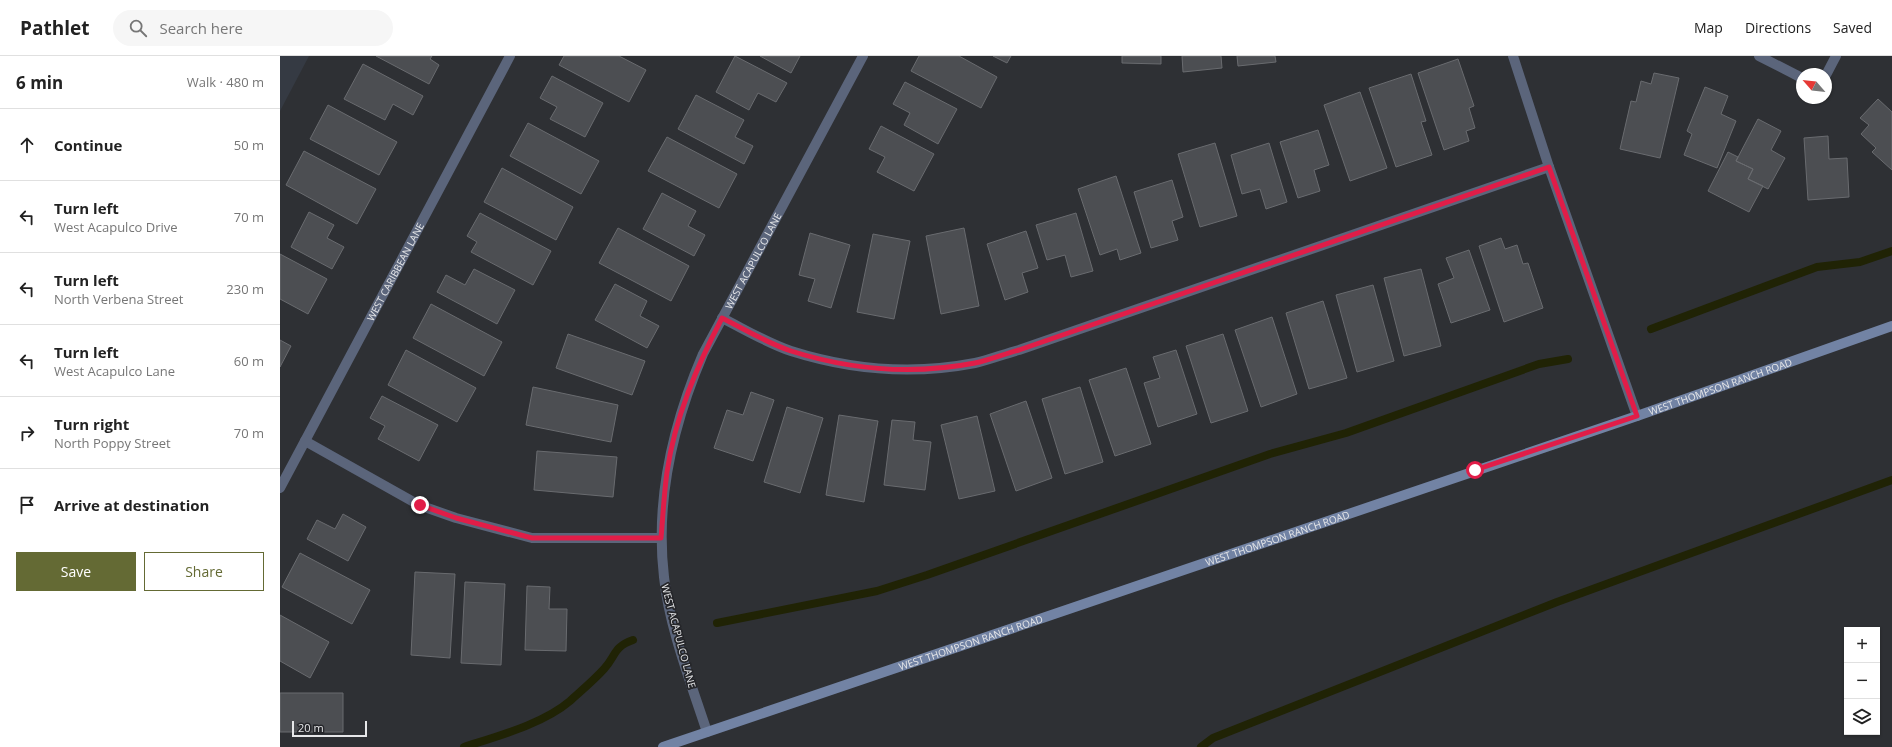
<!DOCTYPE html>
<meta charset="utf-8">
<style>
:root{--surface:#fff;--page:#f6f6f6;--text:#222;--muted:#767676;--line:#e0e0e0;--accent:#646a34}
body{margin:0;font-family:"Open Sans",sans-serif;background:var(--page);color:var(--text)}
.controls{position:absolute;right:12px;bottom:12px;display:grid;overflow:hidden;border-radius:0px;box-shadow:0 1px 3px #0004}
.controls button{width:36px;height:36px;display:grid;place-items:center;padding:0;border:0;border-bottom:1px solid var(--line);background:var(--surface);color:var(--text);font:20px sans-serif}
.compass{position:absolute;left:1516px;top:12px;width:36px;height:36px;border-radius:50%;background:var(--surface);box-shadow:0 1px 3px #0004;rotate:298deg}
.scale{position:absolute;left:12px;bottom:10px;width:75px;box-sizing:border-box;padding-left:4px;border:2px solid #e6e7e9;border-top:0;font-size:11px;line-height:14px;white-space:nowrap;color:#e6e7e9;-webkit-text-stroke:3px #25262a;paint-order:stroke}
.stop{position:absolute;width:12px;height:12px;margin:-9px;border:3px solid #e11d48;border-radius:50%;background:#fff}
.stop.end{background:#e11d48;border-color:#fff;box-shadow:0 1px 4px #0008}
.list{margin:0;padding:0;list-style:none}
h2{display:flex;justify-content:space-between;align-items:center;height:52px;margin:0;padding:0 16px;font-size:17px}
h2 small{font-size:13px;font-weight:400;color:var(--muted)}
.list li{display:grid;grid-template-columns:26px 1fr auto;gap:12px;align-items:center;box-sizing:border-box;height:72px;padding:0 16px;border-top:1px solid var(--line)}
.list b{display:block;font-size:15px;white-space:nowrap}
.list p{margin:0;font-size:13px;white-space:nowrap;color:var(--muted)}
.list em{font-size:13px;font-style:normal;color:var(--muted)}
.actions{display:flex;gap:8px;padding:12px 16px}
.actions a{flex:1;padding:9px 0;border:1px solid var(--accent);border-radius:0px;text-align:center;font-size:14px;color:var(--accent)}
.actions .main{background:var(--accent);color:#fff}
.icon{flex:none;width:22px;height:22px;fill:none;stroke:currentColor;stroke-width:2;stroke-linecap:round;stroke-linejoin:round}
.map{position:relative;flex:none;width:1612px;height:691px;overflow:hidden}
header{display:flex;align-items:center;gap:24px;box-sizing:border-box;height:56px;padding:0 20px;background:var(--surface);border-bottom:1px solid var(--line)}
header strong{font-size:19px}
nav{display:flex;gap:22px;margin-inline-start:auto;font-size:14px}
.search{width:280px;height:36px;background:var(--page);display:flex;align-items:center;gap:10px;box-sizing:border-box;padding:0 14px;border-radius:22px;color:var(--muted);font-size:15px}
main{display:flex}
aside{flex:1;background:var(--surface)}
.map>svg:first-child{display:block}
</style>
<header>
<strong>Pathlet</strong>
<div class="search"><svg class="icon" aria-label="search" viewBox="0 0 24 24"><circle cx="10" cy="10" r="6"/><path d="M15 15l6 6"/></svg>Search here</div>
<nav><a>Map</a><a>Directions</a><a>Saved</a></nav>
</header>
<main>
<aside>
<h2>6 min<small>Walk · 480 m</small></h2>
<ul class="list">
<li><svg class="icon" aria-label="ahead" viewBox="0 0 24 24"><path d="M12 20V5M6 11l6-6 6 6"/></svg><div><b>Continue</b></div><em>50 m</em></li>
<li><svg class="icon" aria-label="left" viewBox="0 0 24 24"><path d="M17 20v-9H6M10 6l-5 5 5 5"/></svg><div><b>Turn left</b><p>West Acapulco Drive</p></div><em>70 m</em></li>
<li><svg class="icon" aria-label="left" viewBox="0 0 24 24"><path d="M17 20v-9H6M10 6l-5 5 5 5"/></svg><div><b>Turn left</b><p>North Verbena Street</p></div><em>230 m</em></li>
<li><svg class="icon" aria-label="left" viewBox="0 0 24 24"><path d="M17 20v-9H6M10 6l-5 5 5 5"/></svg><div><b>Turn left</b><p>West Acapulco Lane</p></div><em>60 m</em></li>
<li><svg class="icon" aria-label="right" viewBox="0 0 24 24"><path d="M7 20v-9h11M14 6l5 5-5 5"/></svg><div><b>Turn right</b><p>North Poppy Street</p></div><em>70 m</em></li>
<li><svg class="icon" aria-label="arrive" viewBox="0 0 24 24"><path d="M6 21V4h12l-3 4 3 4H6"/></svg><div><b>Arrive at destination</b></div></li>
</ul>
<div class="actions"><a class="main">Save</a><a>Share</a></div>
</aside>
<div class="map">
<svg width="1612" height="691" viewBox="0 0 1612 691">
<rect width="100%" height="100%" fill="#2e3034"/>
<!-- built -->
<path fill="#353a43" d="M0 0H29L0 55Z"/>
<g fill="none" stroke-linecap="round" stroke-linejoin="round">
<!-- stream -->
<path stroke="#202305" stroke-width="8" d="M1371 273 1537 211 1580 206 1612 195
M437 567 597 535 647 519 990 398 1066 377 1259 308 1288 303
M184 691C218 680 263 668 290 645 301 635 314 624 324 613 336 600 333 591 353 584
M921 691 933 682 1277 546 1612 424"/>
</g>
<!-- building -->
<path fill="#4c4e52" stroke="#696b6f" d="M96 0H152L150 3 159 9 149 28Z
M284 0H339L366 14 349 46 279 9Z
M455 0 507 27 496 46 478 37 469 54 436 36Z
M480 0H520L511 17Z
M639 0H679L717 21 701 52 631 15Z
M713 0H731L727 7Z
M842 0H881V8L842 7Z
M902 0H941L942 12 903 16Z
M957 0H995L996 6 958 10Z
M1178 3 1194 50 1189 52 1195 72 1186 75 1189 85 1164 94 1138 17Z
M83 8 143 40 133 59 113 48 105 64 64 43Z
M1374 17 1399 22 1380 102 1340 93 1351 45 1356 46 1361 25 1371 28Z
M1131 18 1146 65 1141 66 1152 99 1116 111 1089 32Z
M272 20 323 47 305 81 270 63 277 51 260 42Z
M625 26 677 53 658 88 624 69 630 57 613 48Z
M1425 31 1448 40 1441 58 1456 65 1437 112 1404 99 1412 78 1407 75Z
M1080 36 1107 112 1070 125 1044 49Z
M416 39 464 64 455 81 473 90 464 108 398 73Z
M1598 43 1612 56V114L1592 96 1596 92 1581 78 1589 69 1580 62Z
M48 49 117 86 99 119 30 83Z
M1478 63 1501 75 1491 94 1505 102 1488 133 1468 123 1473 113 1456 105Z
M248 67 319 105 301 138 230 100Z
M601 70 654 98 634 135 597 116 605 101 589 93Z
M1038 74 1049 109 1034 114 1040 135 1018 142 1000 86Z
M1548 80 1549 103 1567 102 1569 141 1528 144 1524 82Z
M387 81 457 118 439 152 368 115Z
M935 87 957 160 920 171 898 98Z
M989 87 1007 146 986 153 980 133 962 138 951 99Z
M24 95 96 133 77 168 6 129Z
M1448 96 1458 101 1456 105 1473 113 1468 123 1483 130 1469 156 1428 135Z
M222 112 293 151 276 184 204 146Z
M836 120 861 197 840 204 837 193 820 199 798 133Z
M892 124 903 161 892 165 898 184 871 192 854 136Z
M382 137 416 155 408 170 425 179 414 200 363 173Z
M29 156 54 169 47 182 64 191 52 213 11 191Z
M200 157 271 195 253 229 191 196 197 186 187 180Z
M796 157 813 215 791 221 785 199 767 204 756 169Z
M338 172 409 210 391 245 319 207Z
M684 172 699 250 661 258 646 180Z
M746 175 758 212 742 217 748 236 725 244 707 188Z
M530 177 570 189 551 252 528 245 535 223 519 219Z
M593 178 630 185 614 263 577 256Z
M1221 182 1225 193 1237 189 1243 208 1248 207 1263 252 1224 266 1199 190Z
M1189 194 1210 254 1171 267 1158 228 1174 222 1166 202Z
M0 198 47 223 28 258 0 243Z
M194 213 235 234 217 268 157 236 166 219 185 229Z
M1141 213 1161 290 1124 300 1104 222Z
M335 228 367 245 360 260 379 270 367 292 315 264Z
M1093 229 1114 305 1077 316 1056 239Z
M1043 245 1067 322 1029 333 1006 257Z
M151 248 222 286 204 320 133 282Z
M992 261 1017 338 981 351 955 274Z
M288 278 365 305 352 339 276 312Z
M943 278 968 355 931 367 906 290Z
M0 284 11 290 0 311Z
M126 294 196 332 177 366 108 329Z
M896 294 917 358 878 371 864 327 880 322 873 301Z
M846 312 871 388 835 400 809 324Z
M253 331 338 349 331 386 246 369Z
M800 331 823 406 785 418 762 343Z
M471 336 494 344 473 405 434 392 447 354 463 359Z
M102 340 158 369 139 405 98 383 105 370 90 362Z
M746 345 772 422 736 435 710 358Z
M507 351 543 362 520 437 484 426Z
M559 359 598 365 584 446 546 439Z
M697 360 715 435 679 443 661 369Z
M612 364 635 366 633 384 651 386 645 434 604 429Z
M257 395 337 401 333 441 254 434Z
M63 458 86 471 68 505 27 483 37 464 55 473Z
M20 497 90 534 72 568 2 531Z
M135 516 175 518 170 602 131 599Z
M185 526 225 528 221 609 181 607Z
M247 530 270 531 269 553H287L286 595 245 594Z
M0 559 49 586 30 622 0 605Z
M0 637H63V676H0Z"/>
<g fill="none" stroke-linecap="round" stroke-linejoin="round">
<!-- minor -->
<g stroke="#5b657b" stroke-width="10">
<path d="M1233 0 1269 111 1357 360"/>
<path d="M1479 0 1522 22"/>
<path d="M1546 19 1556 0"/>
<path d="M442 262C464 273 487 287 511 295 571 314 633 319 695 307 709 304 724 298 739 294L1269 111"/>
<path d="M25 385 139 449 176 462 252 482H381"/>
<path id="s1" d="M0 432 230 0"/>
<path id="s2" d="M427 676C411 627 389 571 384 521 375 444 393 368 423 298L583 0"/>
</g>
<!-- secondary -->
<path stroke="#7283a4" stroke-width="10" id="s3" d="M383 691 1357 360 1612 270"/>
</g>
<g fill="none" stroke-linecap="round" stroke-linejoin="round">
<!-- route -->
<path stroke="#e11d48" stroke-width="5" d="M140 449 176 462 252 482H381C383 460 384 438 387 416 395 361 417 310 442 262 464 273 487 287 511 295 571 314 633 319 695 307 709 304 724 298 739 294L1269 111 1357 360 1195 414"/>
</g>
<g text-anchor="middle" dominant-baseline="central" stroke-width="3.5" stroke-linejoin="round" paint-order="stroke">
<!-- street labels -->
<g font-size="10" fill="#e6e7e9" stroke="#25262a">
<text stroke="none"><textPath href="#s2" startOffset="496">WEST ACAPULCO LANE</textPath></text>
<text stroke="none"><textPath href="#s1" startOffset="245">WEST CARIBBEAN LANE</textPath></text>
<text stroke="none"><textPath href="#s3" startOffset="1117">WEST THOMPSON RANCH ROAD</textPath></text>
<text stroke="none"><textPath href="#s3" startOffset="649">WEST THOMPSON RANCH ROAD</textPath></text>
<text transform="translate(399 580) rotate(75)">WEST ACAPULCO LANE</text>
<text stroke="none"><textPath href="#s3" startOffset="325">WEST THOMPSON RANCH ROAD</textPath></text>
</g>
</g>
</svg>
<div class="controls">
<button>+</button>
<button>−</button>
<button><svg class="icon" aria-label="layers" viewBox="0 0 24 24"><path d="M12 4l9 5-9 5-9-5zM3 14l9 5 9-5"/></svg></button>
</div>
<svg class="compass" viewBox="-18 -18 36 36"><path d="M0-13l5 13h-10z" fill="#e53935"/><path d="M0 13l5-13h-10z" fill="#767676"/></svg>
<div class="scale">20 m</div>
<div class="stop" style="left:1195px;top:414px"></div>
<div class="stop end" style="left:140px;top:449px"></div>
</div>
</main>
